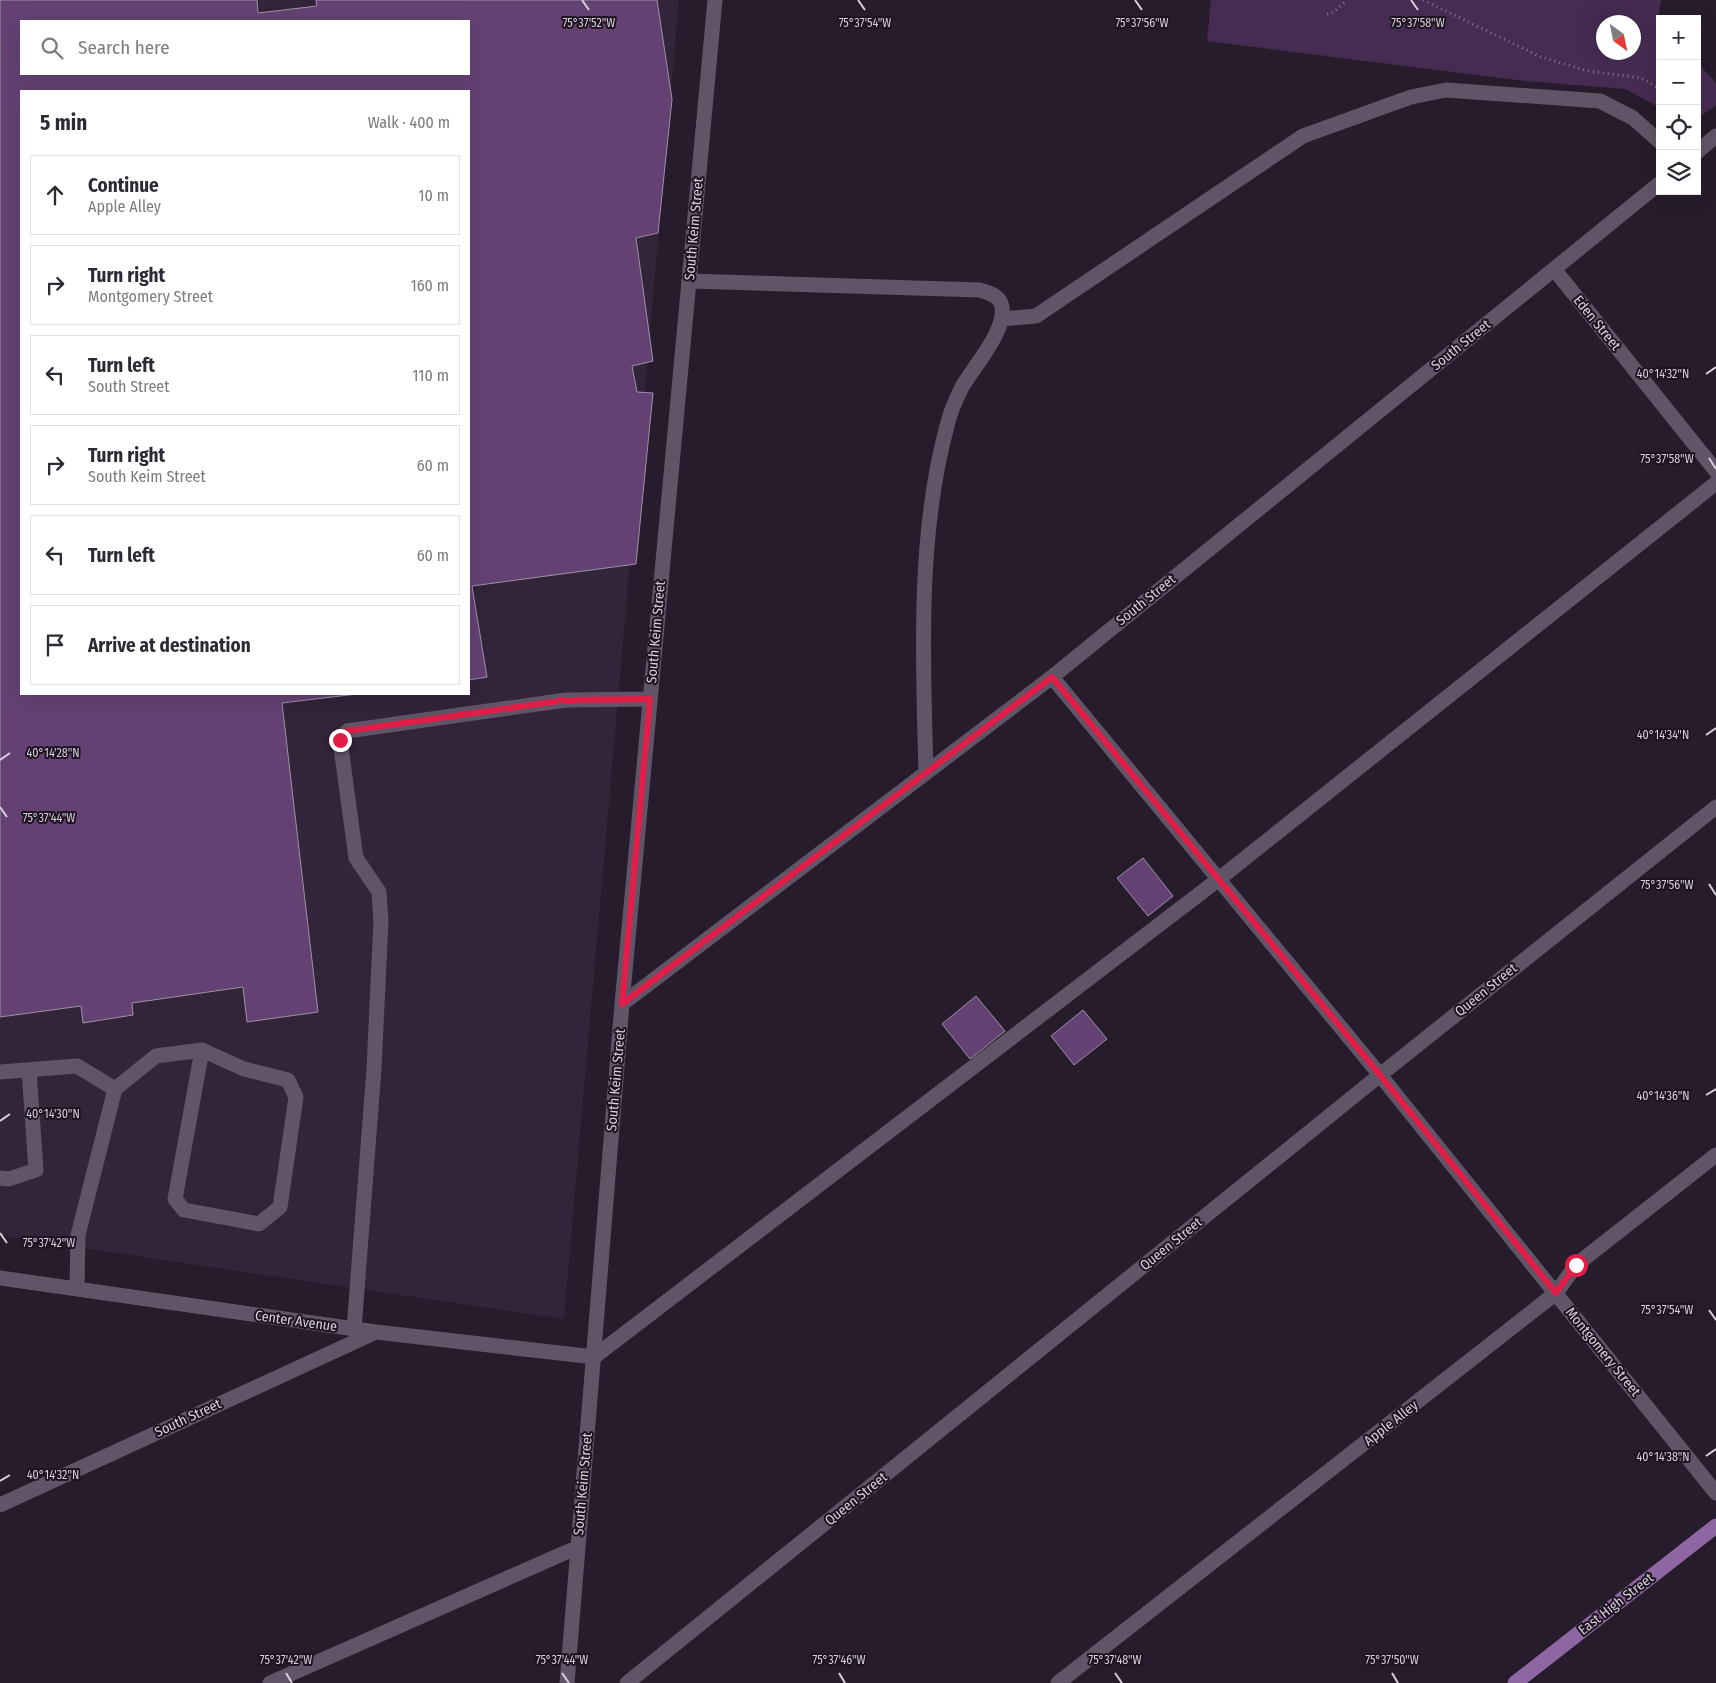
<!DOCTYPE html>
<meta charset="utf-8">
<style>
:root{--surface:#fff;--page:#f2f2f3;--text:#2b2b33;--muted:#7c7c81;--line:#e1e1e2}
body{margin:0;font-family:"Fira Sans Condensed",sans-serif;background:var(--page);color:var(--text)}
.controls{position:absolute;right:15px;top:15px;display:grid;overflow:hidden;border-radius:0px;box-shadow:0 5px 20px #0002}
.controls button{width:45px;height:45px;display:grid;place-items:center;padding:0;border:0;border-bottom:1px solid var(--line);background:var(--surface);color:var(--text);font:25px sans-serif}
.compass{position:absolute;left:1596px;top:15px;width:45px;height:45px;border-radius:50%;background:var(--surface);box-shadow:0 5px 20px #0002;rotate:147deg}
.stop{position:absolute;width:15px;height:15px;margin:-11px;border:4px solid #e11d48;border-radius:50%;background:#fff}
.stop.end{background:#e11d48;border-color:#fff;box-shadow:0 1px 5px #0008}
.list{margin:0;padding:0;list-style:none}
h2{display:flex;justify-content:space-between;align-items:center;height:65px;margin:0;padding:0 20px;font-size:21px}
h2 small{font-size:16px;font-weight:400;color:var(--muted)}
.list li{display:grid;grid-template-columns:32px 1fr auto;gap:15px;align-items:center;box-sizing:border-box;height:80px;margin:0 10px 10px;padding:0 10px;border:1px solid var(--line);border-radius:0px}
.list b{display:block;font-size:19px;white-space:nowrap}
.list p{margin:0;font-size:16px;white-space:nowrap;color:var(--muted)}
.list em{font-size:16px;font-style:normal;color:var(--muted)}
.icon{flex:none;width:28px;height:28px;fill:none;stroke:currentColor;stroke-width:2;stroke-linecap:round;stroke-linejoin:round}
.map{position:relative;flex:none;width:1716px;height:1683px;overflow:hidden}
.search{position:absolute;background:var(--surface);box-shadow:0 5px 20px #0002;left:20px;top:20px;width:450px;height:55px;display:flex;align-items:center;gap:12px;box-sizing:border-box;padding:0 18px;border-radius:0px;color:var(--muted);font-size:19px}
.panel{position:absolute;background:var(--surface);box-shadow:0 5px 20px #0002;left:20px;top:90px;width:450px;height:605px;border-radius:0px}
.map>svg:first-child{display:block}
</style>
<div class="map">
<svg width="1716" height="1683" viewBox="0 0 1716 1683">
<rect width="100%" height="100%" fill="#261c2b"/>
<!-- built -->
<path fill="#322439" fill-rule="evenodd" d="M0 0H679L564 1319 0 1236ZM21 21H469V74H21ZM21 91H469V694H21Z"/>
<!-- green -->
<path fill="#462b52" fill-rule="evenodd" d="M1211 0H1661L1658 19 1660 108 1625 89 1525 81 1207 41ZM1604 22H1634V52H1604Z
M1697 62 1716 83V105L1697 119Z"/>
<!-- building -->
<path fill="#634273" stroke="#9e91a5" fill-rule="evenodd" d="M0 0H257L258 13 317 6 316 0H657L672 99 658 233 636 238 653 361 632 366 637 392 653 393 636 564 472 586 487 677 469 680V91H21V694H357L282 703 318 1012 247 1022 243 987 132 1003 133 1015 83 1023 81 1006 0 1017ZM21 21H469V74H21Z
M1143 858 1173 896 1148 916 1117 878Z
M976 996 1005 1031 970 1059 942 1024Z
M1083 1010 1107 1039 1074 1065 1051 1036Z"/>
<g fill="none" stroke-linecap="round" stroke-linejoin="round">
<!-- path -->
<path stroke="#817986" stroke-width="3" stroke-dasharray="1 4" stroke-linecap="butt" d="M1423 0 1541 57 1588 71 1641 78 1660 89
M1327 14 1334 12 1347 0"/>
<!-- minor -->
<path stroke="#605567" stroke-width="15" d="M1697 152 1716 136
M1554 269 1716 471
M689 281 980 290C989 293 1000 295 1002 307 1006 331 974 366 962 387 956 399 950 412 947 426 917 536 923 660 926 773
M1002 319 1036 316 1303 136 1411 97 1446 90 1600 101 1633 118 1660 142
M1052 677 1380 1075 1716 1493
M622 1004 1052 677 1660 183
M0 1072 77 1066 115 1089
M0 1178 9 1179 36 1170 29 1070
M0 1278 376 1332 594 1357
M77 1289 78 1235 115 1089 156 1056 202 1050 244 1069 288 1080 296 1097 280 1207 259 1224 184 1210 175 1199 202 1050
M354 1329 374 1069 381 921 379 892 356 858 340 740 347 731 566 700 650 699
M594 1357 1219 879 1716 483
M0 1505 376 1332
M270 1683 578 1547
M567 1683 622 1004 715 0
M627 1683 1380 1075 1716 807
M1058 1683 1556 1293 1576 1265 1716 1155"/>
<!-- major -->
<path stroke="#8e66a2" stroke-width="15" d="M1515 1683 1716 1526"/>
</g>
<g fill="none" stroke-linecap="round" stroke-linejoin="round">
<!-- route -->
<path stroke="#e11d48" stroke-width="6" d="M340 740 347 731 566 700 650 699 622 1004 1052 677 1380 1075 1556 1293 1576 1265"/>
</g>
<!-- ticks -->
<path fill="none" stroke="#d7d0db" stroke-width="2" d="M582 0 589 10M858 0 865 10M1135 0 1142 10M1411 0 1418 10M1706 374 1716 367M1709 458 1716 469M1706 735 1716 728M0 760 10 753M0 807 7 817M1709 884 1716 895M1706 1095 1716 1089M0 1121 10 1114M0 1233 7 1243M1709 1310 1716 1320M1706 1456 1716 1449M0 1481 10 1475M286 1673 292 1683M562 1673 569 1683M839 1673 845 1683M1115 1673 1122 1683M1392 1673 1398 1683"/>
<g text-anchor="middle" dominant-baseline="central" stroke-width="4" stroke-linejoin="round" paint-order="stroke">
<!-- street labels -->
<g font-size="14" fill="#d7d0db" stroke="#1d1321">
<text transform="translate(694 229) rotate(-85)">South Keim Street</text>
<text transform="translate(1597 323) rotate(51)">Eden Street</text>
<text transform="translate(1461 345) rotate(-39)">South Street</text>
<text transform="translate(1146 600) rotate(-39)">South Street</text>
<text transform="translate(656 632) rotate(-85)">South Keim Street</text>
<text transform="translate(1486 990) rotate(-39)">Queen Street</text>
<text transform="translate(616 1080) rotate(-85)">South Keim Street</text>
<text transform="translate(1171 1244) rotate(-39)">Queen Street</text>
<text transform="translate(296 1321) rotate(8)">Center Avenue</text>
<text transform="translate(1603 1352) rotate(51)">Montgomery Street</text>
<text transform="translate(188 1418) rotate(-25)">South Street</text>
<text transform="translate(1391 1423) rotate(-38)">Apple Alley</text>
<text transform="translate(583 1484) rotate(-85)">South Keim Street</text>
<text transform="translate(856 1499) rotate(-39)">Queen Street</text>
<text transform="translate(1616 1604) rotate(-38)">East High Street</text>
</g>
</g>
<g font-size="12" text-anchor="middle" fill="#d7d0db" stroke="#1d1321" stroke-width="4" stroke-linejoin="round" paint-order="stroke">
<text x="589" y="27">75°37'52"W</text>
<text x="865" y="27">75°37'54"W</text>
<text x="1142" y="27">75°37'56"W</text>
<text x="1418" y="27">75°37'58"W</text>
<text x="1663" y="378">40°14'32"N</text>
<text x="1667" y="463">75°37'58"W</text>
<text x="1663" y="739">40°14'34"N</text>
<text x="53" y="757">40°14'28"N</text>
<text x="49" y="822">75°37'44"W</text>
<text x="1667" y="889">75°37'56"W</text>
<text x="1663" y="1100">40°14'36"N</text>
<text x="53" y="1118">40°14'30"N</text>
<text x="49" y="1247">75°37'42"W</text>
<text x="1667" y="1314">75°37'54"W</text>
<text x="1663" y="1461">40°14'38"N</text>
<text x="53" y="1479">40°14'32"N</text>
<text x="286" y="1664">75°37'42"W</text>
<text x="562" y="1664">75°37'44"W</text>
<text x="839" y="1664">75°37'46"W</text>
<text x="1115" y="1664">75°37'48"W</text>
<text x="1392" y="1664">75°37'50"W</text>
</g>
</svg>
<div class="controls">
<button>+</button>
<button>−</button>
<button><svg class="icon" aria-label="locate" viewBox="0 0 24 24"><circle cx="12" cy="12" r="6"/><path d="M12 2v4M12 18v4M2 12h4M18 12h4"/></svg></button>
<button><svg class="icon" aria-label="layers" viewBox="0 0 24 24"><path d="M12 4l9 5-9 5-9-5zM3 14l9 5 9-5"/></svg></button>
</div>
<svg class="compass" viewBox="-18 -18 36 36"><path d="M0-13l5 13h-10z" fill="#e53935"/><path d="M0 13l5-13h-10z" fill="#7c7c81"/></svg>
<div class="stop" style="left:1576px;top:1265px"></div>
<div class="stop end" style="left:340px;top:740px"></div>
<div class="search"><svg class="icon" aria-label="search" viewBox="0 0 24 24"><circle cx="10" cy="10" r="6"/><path d="M15 15l6 6"/></svg>Search here</div>
<section class="panel">
<h2>5 min<small>Walk · 400 m</small></h2>
<ul class="list">
<li><svg class="icon" aria-label="ahead" viewBox="0 0 24 24"><path d="M12 20V5M6 11l6-6 6 6"/></svg><div><b>Continue</b><p>Apple Alley</p></div><em>10 m</em></li>
<li><svg class="icon" aria-label="right" viewBox="0 0 24 24"><path d="M7 20v-9h11M14 6l5 5-5 5"/></svg><div><b>Turn right</b><p>Montgomery Street</p></div><em>160 m</em></li>
<li><svg class="icon" aria-label="left" viewBox="0 0 24 24"><path d="M17 20v-9H6M10 6l-5 5 5 5"/></svg><div><b>Turn left</b><p>South Street</p></div><em>110 m</em></li>
<li><svg class="icon" aria-label="right" viewBox="0 0 24 24"><path d="M7 20v-9h11M14 6l5 5-5 5"/></svg><div><b>Turn right</b><p>South Keim Street</p></div><em>60 m</em></li>
<li><svg class="icon" aria-label="left" viewBox="0 0 24 24"><path d="M17 20v-9H6M10 6l-5 5 5 5"/></svg><div><b>Turn left</b></div><em>60 m</em></li>
<li><svg class="icon" aria-label="arrive" viewBox="0 0 24 24"><path d="M6 21V4h12l-3 4 3 4H6"/></svg><div><b>Arrive at destination</b></div></li>
</ul>
</section>
</div>
